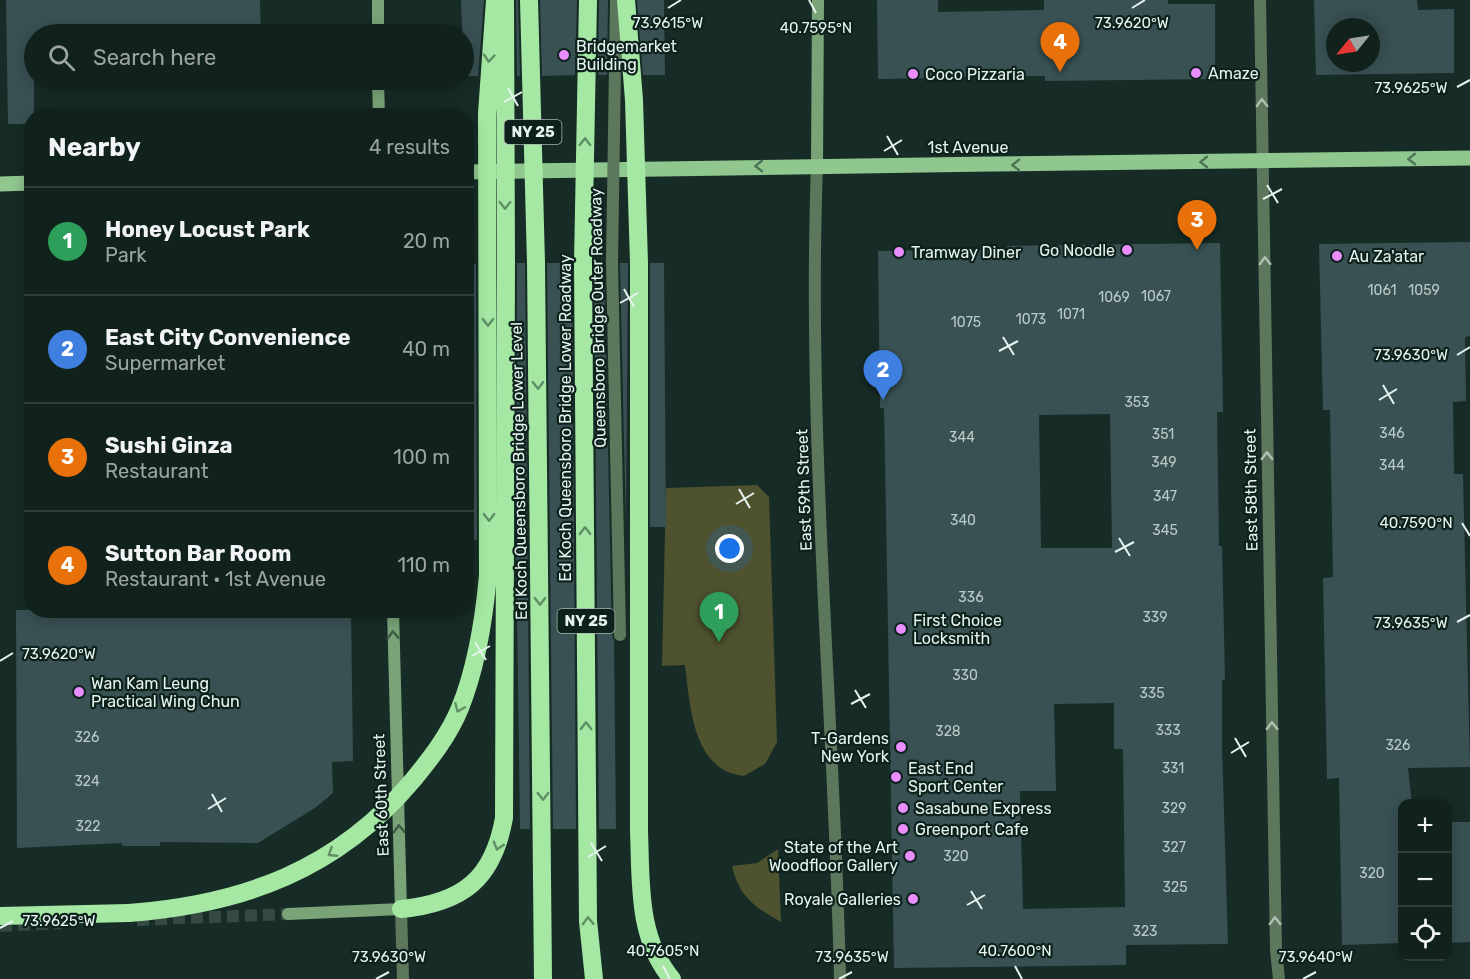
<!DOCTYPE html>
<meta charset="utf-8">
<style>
:root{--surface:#11211c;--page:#1a2925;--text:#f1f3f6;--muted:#9ca3a3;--line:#303e3b;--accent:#ea8dfd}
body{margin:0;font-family:Rubik,sans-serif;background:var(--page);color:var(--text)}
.controls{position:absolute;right:18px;bottom:18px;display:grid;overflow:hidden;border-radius:12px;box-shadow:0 3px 15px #0003}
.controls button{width:54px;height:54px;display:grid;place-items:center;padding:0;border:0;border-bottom:2px solid var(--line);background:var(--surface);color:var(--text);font:30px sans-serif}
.compass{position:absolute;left:1326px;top:18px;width:54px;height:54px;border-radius:50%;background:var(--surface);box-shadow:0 3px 15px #0003;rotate:240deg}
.you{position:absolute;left:730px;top:549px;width:21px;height:21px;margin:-15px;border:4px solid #fff;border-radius:50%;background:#1a73e8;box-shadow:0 0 0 9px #1a73e833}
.badge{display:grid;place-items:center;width:39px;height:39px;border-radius:50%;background:var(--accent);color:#fff;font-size:20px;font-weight:700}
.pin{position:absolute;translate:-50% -50px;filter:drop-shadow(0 2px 3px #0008)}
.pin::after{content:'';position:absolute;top:32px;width:21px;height:18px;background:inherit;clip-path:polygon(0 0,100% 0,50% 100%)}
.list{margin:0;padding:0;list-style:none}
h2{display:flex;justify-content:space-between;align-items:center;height:78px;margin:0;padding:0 24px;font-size:26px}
h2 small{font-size:20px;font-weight:400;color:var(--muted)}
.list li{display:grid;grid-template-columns:39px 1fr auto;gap:18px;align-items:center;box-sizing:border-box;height:108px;padding:0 24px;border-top:2px solid var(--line)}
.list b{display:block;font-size:22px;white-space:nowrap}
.list p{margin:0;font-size:20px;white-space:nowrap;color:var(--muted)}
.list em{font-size:20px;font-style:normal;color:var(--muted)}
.icon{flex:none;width:33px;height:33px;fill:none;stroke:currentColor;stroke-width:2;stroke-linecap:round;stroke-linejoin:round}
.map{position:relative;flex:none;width:1470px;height:979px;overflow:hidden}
.search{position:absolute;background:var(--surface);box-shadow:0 3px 15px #0003;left:24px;top:24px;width:450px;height:66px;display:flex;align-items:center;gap:15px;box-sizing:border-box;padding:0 21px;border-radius:33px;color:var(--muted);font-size:22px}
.panel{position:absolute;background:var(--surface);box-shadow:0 3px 15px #0003;left:24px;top:108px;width:450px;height:510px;border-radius:24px}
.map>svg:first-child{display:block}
</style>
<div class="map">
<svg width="1470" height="979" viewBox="0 0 1470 979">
<rect width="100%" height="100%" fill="#172c26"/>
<!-- green -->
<path fill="#4e522f" d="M757 485 769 497 777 742 765 764 744 776C692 771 690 704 685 665L662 666 666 488Z
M778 849 781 922C754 907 739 896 732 866L757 863Z"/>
<!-- building -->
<path fill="#395153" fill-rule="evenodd" d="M6 0H260L261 34H34V116H32V124H8Z
M461 0H484L478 76H464Z
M516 0H518L520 76H517Z
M540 0H577L575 75 542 76Z
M599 0H608L607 75H598Z
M637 0H664L665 75H643Z
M877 0H938V12L1044 10V0H1168V4H1215V79L1045 81V76L878 79Z
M1314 0H1417L1418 10 1454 9V73L1316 75ZM1335 27H1371V63H1335Z
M1470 242V336L1465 337 1466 401 1453 402 1454 474H1463L1470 767 1408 768 1412 804H1402V943L1342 945 1339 778 1327 779 1323 578 1333 577 1330 410H1323L1319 244Z
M1220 243 1223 412H1217L1219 546H1222L1225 679 1222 680V747L1228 944 1126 945V965L894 968 885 459 884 408H880L878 251 1007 249V246ZM1110 414 1112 548H1041L1039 415ZM1114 703V749H1123L1125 907 1023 909 1020 791H1056L1054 704Z
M517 263H525L530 829H520L516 540Z
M547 263H572L576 829H553Z
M594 263H604L612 635 614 641 616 829H599Z
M620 263H628L626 528Z
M650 263H664L666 527H650Z
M468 264H476L477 540H470Z
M16 610H351L353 761 332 762 333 793 315 808 258 843 160 842V846H122V843L17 848Z
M1448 822H1470V942L1448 943Z"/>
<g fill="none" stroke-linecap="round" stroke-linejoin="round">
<!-- secondary-tunnel -->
<path stroke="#364a44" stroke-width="12" stroke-dasharray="12 6" stroke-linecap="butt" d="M137 920 288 914
M0 926 62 923"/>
<!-- street -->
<path stroke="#5c775b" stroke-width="12" d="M1260 0 1276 950 1279 979
M817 165C807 436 834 708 840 979
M612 263 620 635
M401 909 403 979"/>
<!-- secondary -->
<path stroke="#7aa478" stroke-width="12" d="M378 0V34
M378 80 379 116
M817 165 818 0
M288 914 401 909 393 610"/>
<!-- primary -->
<path stroke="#90c78f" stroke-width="15" d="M466 172C801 165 1135 163 1470 158
M0 184 32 183"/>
<!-- highway -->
<path stroke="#a4e8a3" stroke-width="18" d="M536 263 543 979
M583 263 588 921 594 979
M639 263V831C641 881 637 938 672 979
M401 909C463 903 493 879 504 818L506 264
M0 916 129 913"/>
<!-- street-bridge -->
<path stroke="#5c775b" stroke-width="12" d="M612 263 616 0"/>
<!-- highway-bridge -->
<path stroke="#a4e8a3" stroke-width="18" d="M505 0 506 264
M529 0 536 263
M626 0 634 100 639 263
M583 263 588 0
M129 913C244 904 337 870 413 780 431 758 449 735 460 708 477 666 484 620 488 575L487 114 495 0"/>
</g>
<!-- one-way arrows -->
<defs><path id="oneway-chevron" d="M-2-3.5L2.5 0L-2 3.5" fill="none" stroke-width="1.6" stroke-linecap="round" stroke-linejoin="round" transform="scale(1.5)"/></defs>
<g stroke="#608f66">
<use href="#oneway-chevron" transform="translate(489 58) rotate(95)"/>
<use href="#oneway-chevron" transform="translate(585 142) rotate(-89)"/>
<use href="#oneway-chevron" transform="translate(505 205) rotate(90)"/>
<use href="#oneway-chevron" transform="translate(488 322) rotate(90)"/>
<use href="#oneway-chevron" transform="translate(538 385) rotate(89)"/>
<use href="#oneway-chevron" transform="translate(489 517) rotate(90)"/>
<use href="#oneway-chevron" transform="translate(585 531) rotate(-90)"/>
<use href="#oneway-chevron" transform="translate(540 601) rotate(89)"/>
<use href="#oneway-chevron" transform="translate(459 708) rotate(113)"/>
<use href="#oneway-chevron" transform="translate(586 726) rotate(-90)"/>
<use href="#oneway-chevron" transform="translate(543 796) rotate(89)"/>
<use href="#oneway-chevron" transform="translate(498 846) rotate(107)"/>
<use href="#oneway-chevron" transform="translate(332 853) rotate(147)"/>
<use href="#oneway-chevron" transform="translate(588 921) rotate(-92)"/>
</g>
<g stroke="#afc1b3">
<use href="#oneway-chevron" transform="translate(1262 103) rotate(-91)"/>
<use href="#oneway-chevron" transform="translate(1265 261) rotate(-91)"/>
<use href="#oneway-chevron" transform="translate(1267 456) rotate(-91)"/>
<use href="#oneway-chevron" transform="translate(1272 726) rotate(-91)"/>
<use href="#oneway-chevron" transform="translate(1275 921) rotate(-91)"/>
</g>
<g stroke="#4e7456">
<use href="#oneway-chevron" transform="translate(1412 159) rotate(179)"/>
<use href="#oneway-chevron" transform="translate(1204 162) rotate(179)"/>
<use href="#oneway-chevron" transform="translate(1016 165) rotate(180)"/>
<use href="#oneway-chevron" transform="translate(759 166) rotate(179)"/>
</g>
<g stroke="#3e5c45">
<use href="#oneway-chevron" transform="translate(393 635) rotate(-92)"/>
<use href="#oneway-chevron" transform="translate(399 829) rotate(-92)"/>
</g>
<!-- ticks -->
<path fill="none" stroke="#e6f3ee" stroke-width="2" d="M809 0 816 13M668 8 681 0M1132 8 1145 0M1457 87 1470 80M508 88 518 106M504 102 522 92M887 136 898 155M884 151 902 140M1267 185 1278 203M1263 199 1282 189M624 289 634 307M620 303 638 293M1003 337 1014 355M999 351 1018 341M1457 355 1470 347M1383 385 1394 404M1379 400 1397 389M739 489 750 508M736 504 754 493M1462 523 1470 536M1119 538 1130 556M1115 552 1134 542M1457 622 1470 615M475 642 486 660M472 656 490 646M0 661 13 653M855 690 866 708M851 704 870 694M1235 738 1246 757M1231 753 1249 742M212 794 222 812M208 809 226 798M591 843 602 861M588 857 606 846M971 891 982 909M967 905 985 895M0 928 13 921M663 966 670 979M1015 966 1022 979M376 979 389 972M839 979 852 972M1303 979 1316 972"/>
<!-- markers -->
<g fill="#ea8dfd" stroke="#0d221c" stroke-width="2">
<circle cx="564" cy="55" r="6"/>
<circle cx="1196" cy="73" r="6"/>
<circle cx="913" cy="74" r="6"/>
<circle cx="1127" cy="250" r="6"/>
<circle cx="899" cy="252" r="6"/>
<circle cx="1337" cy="256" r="6"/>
<circle cx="901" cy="629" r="6"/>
<circle cx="79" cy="692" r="6"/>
<circle cx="901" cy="747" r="6"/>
<circle cx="896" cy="777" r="6"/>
<circle cx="903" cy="808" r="6"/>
<circle cx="903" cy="829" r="6"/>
<circle cx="910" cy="856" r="6"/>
<circle cx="913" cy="899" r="6"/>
</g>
<g text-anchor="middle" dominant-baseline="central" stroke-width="4.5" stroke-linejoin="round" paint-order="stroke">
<!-- number labels -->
<g font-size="14" fill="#bbcac7">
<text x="1382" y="290">1061</text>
<text x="1424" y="290">1059</text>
<text x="1156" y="296">1067</text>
<text x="1114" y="297">1069</text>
<text x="1071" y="314">1071</text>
<text x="1031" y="319">1073</text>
<text x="966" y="322">1075</text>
<text x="1137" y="402">353</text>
<text x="1392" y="433">346</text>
<text x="1163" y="434">351</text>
<text x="962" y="437">344</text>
<text x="1164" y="462">349</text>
<text x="1392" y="465">344</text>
<text x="1165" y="496">347</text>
<text x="963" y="520">340</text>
<text x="1165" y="530">345</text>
<text x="971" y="597">336</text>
<text x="1155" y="617">339</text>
<text x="965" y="675">330</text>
<text x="1152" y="693">335</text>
<text x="1168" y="730">333</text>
<text x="948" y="731">328</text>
<text x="87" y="737">326</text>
<text x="1398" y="745">326</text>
<text x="1173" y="768">331</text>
<text x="87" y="781">324</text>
<text x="1174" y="808">329</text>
<text x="88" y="826">322</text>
<text x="1174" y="847">327</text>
<text x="956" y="856">320</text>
<text x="1372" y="873">320</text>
<text x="1175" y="887">325</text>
<text x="1145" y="931">323</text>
</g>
<!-- shield labels -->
<g fill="#0d221c" stroke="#a5b4af" stroke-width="1.5">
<rect x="504.5" y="120" width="57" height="24" rx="4.5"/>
<rect x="557.5" y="609" width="57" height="24" rx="4.5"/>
</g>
<g font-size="15" font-weight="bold" fill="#e6f3ee">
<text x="533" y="132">NY 25</text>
<text x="586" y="621">NY 25</text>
</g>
<!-- poi labels -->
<g font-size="16" fill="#e6f3ee" stroke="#0d221c" text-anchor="start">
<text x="576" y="46">Bridgemarket<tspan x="576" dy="18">Building</tspan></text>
<text x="1208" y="73">Amaze</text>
<text x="925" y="74">Coco Pizzaria</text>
<text x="1115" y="250" text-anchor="end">Go Noodle</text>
<text x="911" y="252">Tramway Diner</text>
<text x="1349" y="256">Au Za'atar</text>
<text x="913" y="620">First Choice<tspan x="913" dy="18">Locksmith</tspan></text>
<text x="91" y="683">Wan Kam Leung<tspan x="91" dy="18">Practical Wing Chun</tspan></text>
<text x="889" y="738" text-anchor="end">T-Gardens<tspan x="889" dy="18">New York</tspan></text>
<text x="908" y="768">East End<tspan x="908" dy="18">Sport Center</tspan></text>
<text x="915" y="808">Sasabune Express</text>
<text x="915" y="829">Greenport Cafe</text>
<text x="898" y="847" text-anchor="end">State of the Art<tspan x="898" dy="18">Woodfloor Gallery</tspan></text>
<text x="901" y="899" text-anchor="end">Royale Galleries</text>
</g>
<!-- street labels -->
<g font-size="16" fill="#e6f3ee" stroke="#0d221c">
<text x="968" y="147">1st Avenue</text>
<text transform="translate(598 318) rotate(-91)">Queensboro Bridge Outer Roadway</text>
<text transform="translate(565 418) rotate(-90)">Ed Koch Queensboro Bridge Lower Roadway</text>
<text transform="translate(519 471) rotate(-91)">Ed Koch Queensboro Bridge Lower Level</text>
<text transform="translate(804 490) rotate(-92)">East 59th Street</text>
<text transform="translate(1251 490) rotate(-91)">East 58th Street</text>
<text transform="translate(381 795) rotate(-92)">East 60th Street</text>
</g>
</g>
<g font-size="15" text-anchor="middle" fill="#e6f3ee" stroke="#0d221c" stroke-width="4.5" stroke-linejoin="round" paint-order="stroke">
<text x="668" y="28">73.9615°W</text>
<text x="1132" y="28">73.9620°W</text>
<text x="816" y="33">40.7595°N</text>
<text x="1411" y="93">73.9625°W</text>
<text x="1411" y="360">73.9630°W</text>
<text x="1416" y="528">40.7590°N</text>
<text x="1411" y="628">73.9635°W</text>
<text x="59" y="659">73.9620°W</text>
<text x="59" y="926">73.9625°W</text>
<text x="663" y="956">40.7605°N</text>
<text x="1015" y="956">40.7600°N</text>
<text x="389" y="962">73.9630°W</text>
<text x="852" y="962">73.9635°W</text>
<text x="1316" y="962">73.9640°W</text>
</g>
</svg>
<div class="controls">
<button>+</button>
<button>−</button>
<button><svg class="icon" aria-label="locate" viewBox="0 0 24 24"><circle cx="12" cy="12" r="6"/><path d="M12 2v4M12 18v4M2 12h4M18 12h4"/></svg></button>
</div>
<svg class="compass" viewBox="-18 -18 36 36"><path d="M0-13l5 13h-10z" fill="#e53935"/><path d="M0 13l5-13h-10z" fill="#9ca3a3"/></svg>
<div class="you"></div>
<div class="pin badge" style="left:719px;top:642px;background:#2e9e5b">1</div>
<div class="pin badge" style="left:883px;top:400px;background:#3f7fe0">2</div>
<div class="pin badge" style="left:1197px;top:250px;background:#e8710a">3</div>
<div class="pin badge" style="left:1060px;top:72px;background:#e8710a">4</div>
<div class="search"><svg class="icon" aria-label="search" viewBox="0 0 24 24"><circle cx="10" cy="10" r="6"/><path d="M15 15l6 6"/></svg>Search here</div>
<section class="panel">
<h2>Nearby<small>4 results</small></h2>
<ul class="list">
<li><span class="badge" style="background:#2e9e5b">1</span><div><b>Honey Locust Park</b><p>Park</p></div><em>20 m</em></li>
<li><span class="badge" style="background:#3f7fe0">2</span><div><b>East City Convenience</b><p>Supermarket</p></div><em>40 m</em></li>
<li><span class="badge" style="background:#e8710a">3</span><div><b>Sushi Ginza</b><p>Restaurant</p></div><em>100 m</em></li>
<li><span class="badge" style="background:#e8710a">4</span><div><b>Sutton Bar Room</b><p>Restaurant · 1st Avenue</p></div><em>110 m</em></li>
</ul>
</section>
</div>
